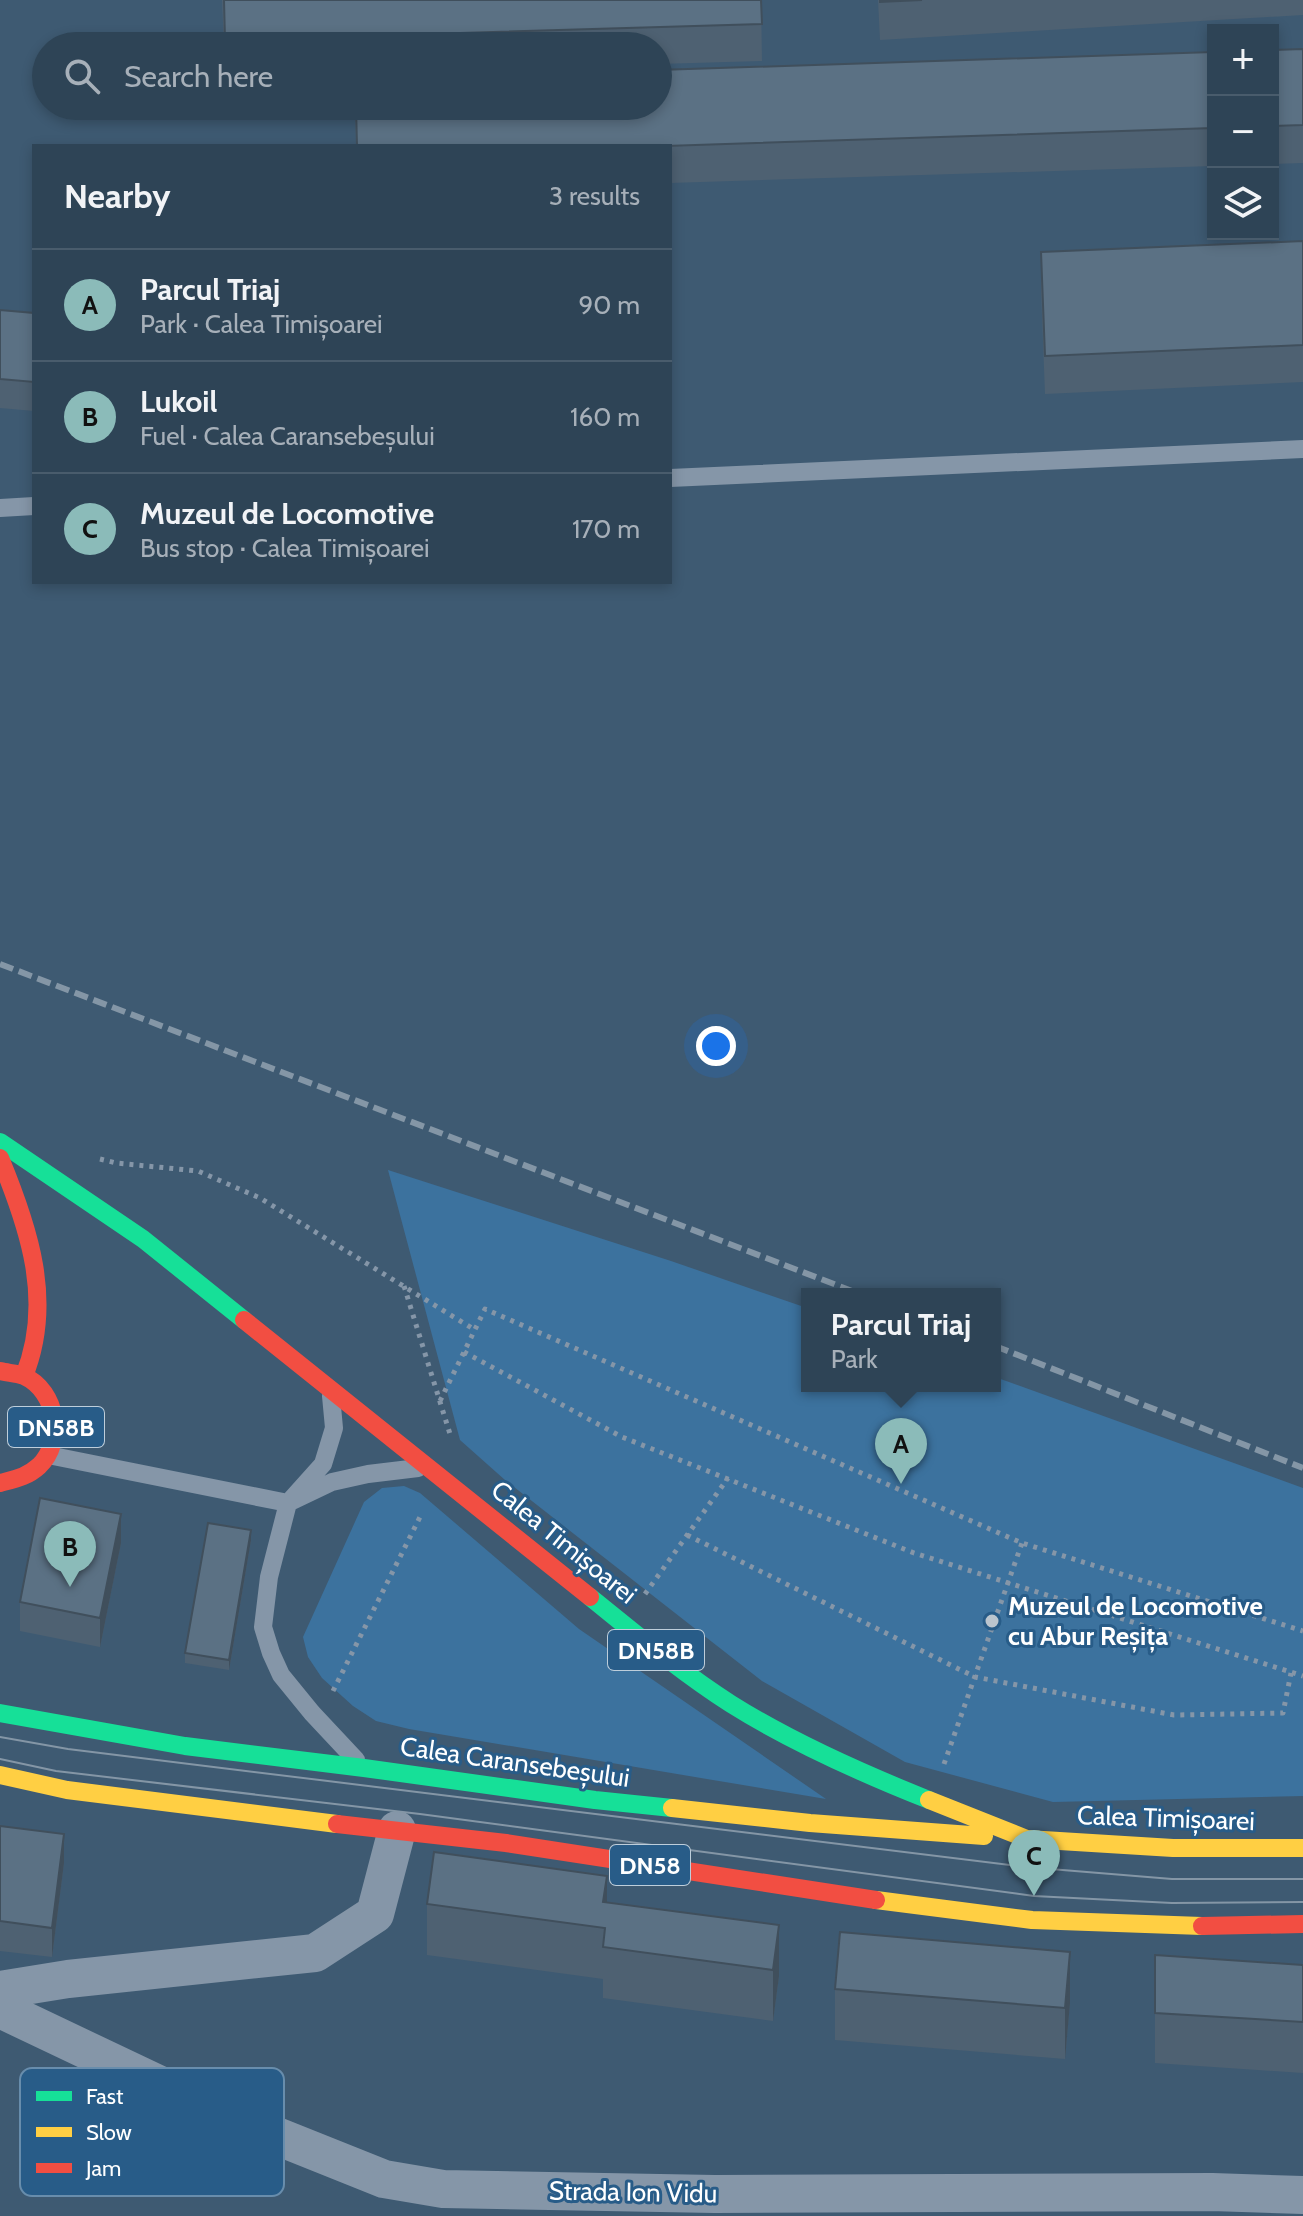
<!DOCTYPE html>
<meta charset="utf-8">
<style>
:root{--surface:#2e4456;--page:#3a4e60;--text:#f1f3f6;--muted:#a7b0b9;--line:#495c6c;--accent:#8bbbb9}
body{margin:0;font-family:Cabin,sans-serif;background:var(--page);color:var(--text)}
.controls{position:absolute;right:24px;top:24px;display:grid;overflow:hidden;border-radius:0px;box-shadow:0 4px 12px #0003}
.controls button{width:72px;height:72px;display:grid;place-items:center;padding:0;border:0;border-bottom:2px solid var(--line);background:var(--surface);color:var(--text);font:40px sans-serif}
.you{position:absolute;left:716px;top:1046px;width:28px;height:28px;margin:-20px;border:6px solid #fff;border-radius:50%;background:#1a73e8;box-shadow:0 0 0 12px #1a73e833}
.badge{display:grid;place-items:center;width:52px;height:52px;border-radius:50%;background:var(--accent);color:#111;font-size:26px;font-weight:700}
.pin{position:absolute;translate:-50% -66px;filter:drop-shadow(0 2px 4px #0008)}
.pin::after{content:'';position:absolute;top:42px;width:28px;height:24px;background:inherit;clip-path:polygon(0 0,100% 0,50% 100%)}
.popup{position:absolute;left:801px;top:1288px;width:200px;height:104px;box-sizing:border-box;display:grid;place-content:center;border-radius:0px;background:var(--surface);filter:drop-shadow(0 2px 6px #0005);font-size:26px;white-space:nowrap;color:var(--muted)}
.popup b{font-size:30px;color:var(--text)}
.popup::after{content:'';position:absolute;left:50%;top:100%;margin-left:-16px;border:16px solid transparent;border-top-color:var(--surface)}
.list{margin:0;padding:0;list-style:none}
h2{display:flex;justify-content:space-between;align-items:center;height:104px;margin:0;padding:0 32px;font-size:34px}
h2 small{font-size:26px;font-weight:400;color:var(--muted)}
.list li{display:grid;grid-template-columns:52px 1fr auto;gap:24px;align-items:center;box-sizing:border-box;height:112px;padding:0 32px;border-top:2px solid var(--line)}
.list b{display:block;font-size:30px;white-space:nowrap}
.list p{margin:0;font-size:26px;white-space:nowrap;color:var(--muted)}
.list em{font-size:26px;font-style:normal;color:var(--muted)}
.icon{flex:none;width:44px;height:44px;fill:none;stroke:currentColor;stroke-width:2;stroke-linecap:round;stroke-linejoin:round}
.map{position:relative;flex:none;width:1303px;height:2216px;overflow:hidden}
.search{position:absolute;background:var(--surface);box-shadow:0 4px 12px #0003;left:32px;top:32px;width:640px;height:88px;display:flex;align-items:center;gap:20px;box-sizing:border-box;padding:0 28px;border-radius:44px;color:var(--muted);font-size:30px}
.panel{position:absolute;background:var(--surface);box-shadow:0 4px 12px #0003;left:32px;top:144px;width:640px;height:440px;border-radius:0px}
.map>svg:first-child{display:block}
</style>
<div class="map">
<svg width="1303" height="2216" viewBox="0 0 1303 2216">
<rect width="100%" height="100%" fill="#3e5a72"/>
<!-- green -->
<path fill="#3c729e" d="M388 1170 671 1261 807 1308V1386H995V1377L1303 1488V1796L1053 1802 905 1762 762 1681 505 1480 460 1440Z
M404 1486 420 1493 579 1629 826 1799 409 1729 376 1721 353 1706 322 1678 308 1657 303 1637 364 1502 382 1488Z"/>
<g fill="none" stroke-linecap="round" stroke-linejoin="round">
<!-- path -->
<path stroke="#8596a8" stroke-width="5" stroke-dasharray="4 6" stroke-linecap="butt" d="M100 1159 116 1163 198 1171 260 1198 475 1330
M404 1286 450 1434
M464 1352 622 1437 914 1553 1303 1676
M440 1401 485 1309 1022 1543 1303 1631
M687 1535 975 1677 1174 1715 1283 1713 1291 1673
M645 1594 728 1478
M333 1691 422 1513
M944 1764 1022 1543"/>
<!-- lane -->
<path stroke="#8596a8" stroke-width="18" d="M670 478 1303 449
M0 508 34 506
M331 1396 334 1428 323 1464 288 1503 269 1577 263 1627 271 1653 281 1675 312 1713 356 1760
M48 1455 288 1503 332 1482 368 1474 418 1468"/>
<!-- street -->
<path stroke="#8596a8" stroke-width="38" d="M0 1990 68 1979 315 1953 375 1914 397 1830
M0 2009 219 2113 384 2179 443 2189 715 2194 1212 2192 1303 2195"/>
<!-- fast -->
<path stroke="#16e098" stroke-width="18" d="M0 1142 143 1239 244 1320
M590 1597C636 1634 681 1672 731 1704 793 1743 861 1773 929 1800
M0 1713 185 1746 364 1768 595 1800 672 1808"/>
<!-- slow -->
<path stroke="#ffcf43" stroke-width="18" d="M0 1775 67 1790 337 1824
M929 1800 1027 1839 1173 1848H1303
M672 1808 810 1823 984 1836
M876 1900 1032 1920 1202 1926"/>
<!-- jam -->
<path stroke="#f24e42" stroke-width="18" d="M0 1158C29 1228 54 1302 24 1376
M244 1320 590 1597
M0 1371C7 1373 17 1373 24 1376 57 1391 65 1441 39 1466 27 1477 15 1479 0 1483
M337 1824 506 1843 876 1900
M1202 1926 1303 1924"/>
<!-- tram -->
<path stroke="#8496a6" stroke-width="2" d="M0 1737 68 1749 1026 1867 1172 1879H1303
M0 1759 56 1771 420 1814 1034 1896 1172 1903 1303 1902"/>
<!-- rail -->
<path stroke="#8496a6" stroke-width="6" stroke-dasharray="14 6" stroke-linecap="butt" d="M0 964 860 1294
M995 1346 1303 1468"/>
</g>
<!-- wall -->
<path fill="#4e6172" d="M222 0H761L762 61 658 64V46H224Z
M878 0H1303V15L880 40Z
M1303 49V163L1273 164V50Z
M1213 52V166L670 183V146H356L355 106H658Z
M1303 241V382L1045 394 1041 290V252Z
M0 310 34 313V411L0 408Z
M251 1540 229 1670 185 1663V1653Z
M121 1543 100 1647 20 1631V1602Z
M0 1826 64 1863 52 1957 0 1951Z
M607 1902 779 1925V1976L773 2021 603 1998V1979L427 1955V1904Z
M1155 1955 1303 1965V2073L1155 2063Z
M835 1989 1070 2003 1065 2059 835 2040Z"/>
<!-- shaded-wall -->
<path fill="#404f5c" d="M121 1514V1543L100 1647V1618Z
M251 1530V1540L229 1670V1660Z
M64 1834V1863L52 1957V1928Z
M607 1876V1926L605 1928 603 1902Z
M779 1925V1976L773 2021V1970Z
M1070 1952V2003L1065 2059V2008Z"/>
<!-- building -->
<path fill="#5b7184" stroke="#404f5c" stroke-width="2" d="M224 0H761L762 24 225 40Z
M880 0H922L880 2Z
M1303 49V125L1273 126V50Z
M1213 52V128L665 146H357L356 106H658V70Z
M1303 241V345L1045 356 1041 252Z
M0 310 34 313V382L0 379Z
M40 1498 121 1514 100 1618 20 1602Z
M208 1523 251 1530 229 1660 185 1653Z
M0 1826 64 1834 52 1928 0 1921Z
M434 1852 607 1876 603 1902 779 1925 773 1970 603 1947 605 1928 427 1904Z
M840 1932 1070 1952 1065 2008 835 1989Z
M1155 1955 1303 1965V2022L1155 2013Z"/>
<!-- markers -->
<circle fill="#bbc5ce" stroke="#285c88" stroke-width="3" cx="992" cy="1621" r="8"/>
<g text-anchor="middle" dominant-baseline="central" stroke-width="6" stroke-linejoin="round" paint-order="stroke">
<!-- shield labels -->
<g fill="#285c88" stroke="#becedb" stroke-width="2">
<rect x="8" y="1407" width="96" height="40" rx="6"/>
<rect x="608" y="1630" width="96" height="40" rx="6"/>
<rect x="610" y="1845" width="80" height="40" rx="6"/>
</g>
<g font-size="24" font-weight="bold" fill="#fff">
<text x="56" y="1427">DN58B</text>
<text x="656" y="1650">DN58B</text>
<text x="650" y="1865">DN58</text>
</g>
<!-- street labels -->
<g font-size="26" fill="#fff" stroke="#285c88">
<text transform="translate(564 1542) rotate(39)">Calea Timișoarei</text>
<text transform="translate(515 1762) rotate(8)">Calea Caransebeșului</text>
<text transform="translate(1166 1818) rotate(2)">Calea Timișoarei</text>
<text transform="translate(633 2192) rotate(1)">Strada Ion Vidu</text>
</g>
<!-- poi labels -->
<g font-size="26" font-weight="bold" fill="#fff" stroke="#285c88" text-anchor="start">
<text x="1008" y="1606">Muzeul de Locomotive<tspan x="1008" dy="30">cu Abur Reșița</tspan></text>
</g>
</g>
<!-- legend -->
<rect x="20" y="2068" width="264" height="128" rx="12" fill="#285c88" stroke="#688dac" stroke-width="2"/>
<rect x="36" y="2091" width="36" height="10" fill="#16e098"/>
<rect x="36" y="2127" width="36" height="10" fill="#ffcf43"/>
<rect x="36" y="2163" width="36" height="10" fill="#f24e42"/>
<g font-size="22" fill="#fff">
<text x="86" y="2104">Fast</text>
<text x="86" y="2140">Slow</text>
<text x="86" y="2176">Jam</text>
</g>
</svg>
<div class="controls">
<button>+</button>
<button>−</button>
<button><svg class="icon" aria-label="layers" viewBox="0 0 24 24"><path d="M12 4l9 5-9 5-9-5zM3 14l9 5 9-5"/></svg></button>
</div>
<div class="you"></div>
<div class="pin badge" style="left:901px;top:1484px">A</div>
<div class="popup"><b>Parcul Triaj</b>Park</div>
<div class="pin badge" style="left:70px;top:1587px">B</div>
<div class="pin badge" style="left:1034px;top:1896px">C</div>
<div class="search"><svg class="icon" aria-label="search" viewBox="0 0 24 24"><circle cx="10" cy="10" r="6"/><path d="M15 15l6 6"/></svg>Search here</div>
<section class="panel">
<h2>Nearby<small>3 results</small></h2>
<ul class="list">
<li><span class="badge">A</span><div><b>Parcul Triaj</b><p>Park · Calea Timișoarei</p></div><em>90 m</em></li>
<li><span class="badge">B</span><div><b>Lukoil</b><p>Fuel · Calea Caransebeșului</p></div><em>160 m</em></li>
<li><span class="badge">C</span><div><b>Muzeul de Locomotive</b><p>Bus stop · Calea Timișoarei</p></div><em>170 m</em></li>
</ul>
</section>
</div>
